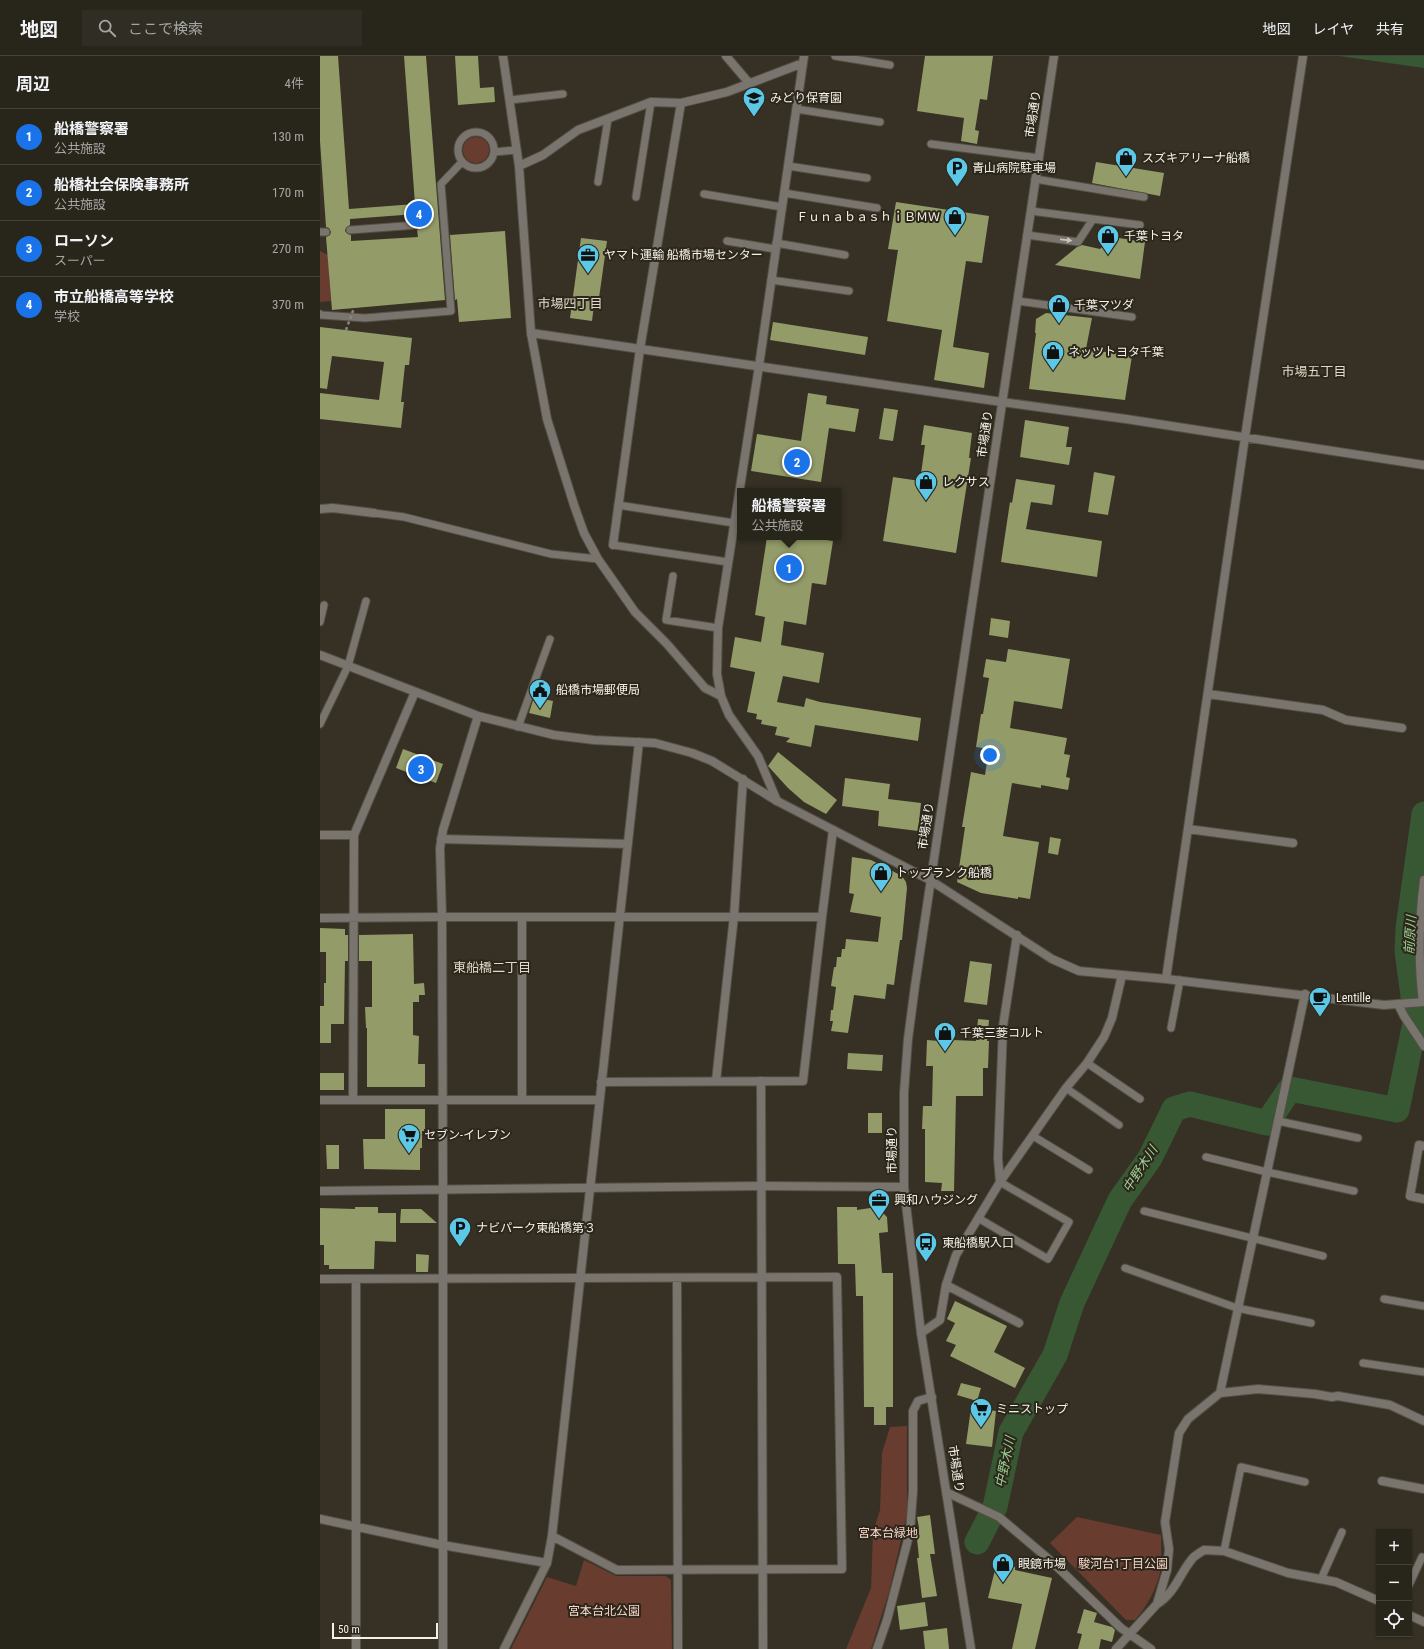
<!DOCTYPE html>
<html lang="ja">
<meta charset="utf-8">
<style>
:root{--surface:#28251b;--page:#302d24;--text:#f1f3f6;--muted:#a5a5a3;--line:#44423a;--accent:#1a73e8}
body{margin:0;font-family:"Roboto Condensed","Noto Sans JP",sans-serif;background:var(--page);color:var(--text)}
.controls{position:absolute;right:12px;bottom:12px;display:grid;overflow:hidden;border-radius:0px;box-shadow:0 1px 3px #0004}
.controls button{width:36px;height:36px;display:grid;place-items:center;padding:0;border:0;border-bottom:1px solid var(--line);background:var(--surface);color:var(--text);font:20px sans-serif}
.scale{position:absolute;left:12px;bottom:10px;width:106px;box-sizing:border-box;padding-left:4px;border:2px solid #f3f0e8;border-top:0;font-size:11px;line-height:14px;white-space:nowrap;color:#f3f0e8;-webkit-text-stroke:3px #2c271a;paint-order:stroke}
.you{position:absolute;left:670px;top:699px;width:14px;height:14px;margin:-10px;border:3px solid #fff;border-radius:50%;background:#1a73e8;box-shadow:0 0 0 6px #1a73e833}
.badge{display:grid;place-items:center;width:26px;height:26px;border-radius:50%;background:var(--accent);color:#fff;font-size:13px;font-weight:700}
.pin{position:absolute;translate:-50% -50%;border:2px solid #fff;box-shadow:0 1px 4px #0006}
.popup{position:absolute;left:417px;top:432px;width:104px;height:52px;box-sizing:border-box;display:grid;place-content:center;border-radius:0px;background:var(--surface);filter:drop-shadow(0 1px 3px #0005);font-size:13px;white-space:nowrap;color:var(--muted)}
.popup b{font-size:15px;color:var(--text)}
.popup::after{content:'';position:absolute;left:50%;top:100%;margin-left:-8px;border:8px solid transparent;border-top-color:var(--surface)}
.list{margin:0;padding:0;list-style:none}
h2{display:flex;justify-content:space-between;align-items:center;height:52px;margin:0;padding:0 16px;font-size:17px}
h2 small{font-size:13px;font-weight:400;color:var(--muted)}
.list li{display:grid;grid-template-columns:26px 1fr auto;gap:12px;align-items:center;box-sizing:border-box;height:56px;padding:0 16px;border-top:1px solid var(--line)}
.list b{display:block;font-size:15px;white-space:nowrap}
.list p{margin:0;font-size:13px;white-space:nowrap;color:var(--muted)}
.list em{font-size:13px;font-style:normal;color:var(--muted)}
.icon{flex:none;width:22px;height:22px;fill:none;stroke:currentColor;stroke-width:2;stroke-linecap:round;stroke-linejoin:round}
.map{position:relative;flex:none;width:1104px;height:1593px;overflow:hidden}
header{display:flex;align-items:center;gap:24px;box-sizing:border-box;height:56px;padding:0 20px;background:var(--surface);border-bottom:1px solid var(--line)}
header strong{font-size:19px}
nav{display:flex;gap:22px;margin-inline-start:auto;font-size:14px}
.search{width:280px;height:36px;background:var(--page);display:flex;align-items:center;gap:10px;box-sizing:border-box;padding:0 14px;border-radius:0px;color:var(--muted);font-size:15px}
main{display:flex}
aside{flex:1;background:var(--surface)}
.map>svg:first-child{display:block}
</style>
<header>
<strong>地図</strong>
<div class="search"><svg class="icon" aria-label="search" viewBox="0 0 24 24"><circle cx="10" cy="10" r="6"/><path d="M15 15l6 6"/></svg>ここで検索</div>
<nav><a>地図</a><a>レイヤ</a><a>共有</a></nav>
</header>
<main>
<aside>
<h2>周辺<small>4件</small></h2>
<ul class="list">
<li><span class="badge">1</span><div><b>船橋警察署</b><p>公共施設</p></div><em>130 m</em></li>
<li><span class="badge">2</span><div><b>船橋社会保険事務所</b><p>公共施設</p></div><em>170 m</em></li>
<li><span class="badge">3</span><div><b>ローソン</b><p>スーパー</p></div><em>270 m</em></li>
<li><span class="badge">4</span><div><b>市立船橋高等学校</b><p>学校</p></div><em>370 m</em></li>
</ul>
</aside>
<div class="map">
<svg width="1104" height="1593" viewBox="0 0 1104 1593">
<rect width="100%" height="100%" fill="#363124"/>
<!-- green -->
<path fill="#683c2e" d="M143 94a13 13 0 1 1 26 0a13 13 0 1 1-26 0Z
M0 195 8 199 11 245 0 246Z
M587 1370V1458L569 1536 551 1593H526L551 1532 553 1476 560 1454 562 1397 570 1371Z
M757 1461 841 1479C841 1489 842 1500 841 1510 839 1529 827 1551 815 1564H806L730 1487Z
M264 1504 296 1520H346L351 1524 352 1593H191L227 1521 256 1530Z"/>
<!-- water -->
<path fill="#375833" d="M1019 0H1104V12Z"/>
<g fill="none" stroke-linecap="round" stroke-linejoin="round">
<!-- river -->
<path stroke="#375833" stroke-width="25" d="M1104 975 1096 962 1087 895 1088 872 1104 758
M657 1486 675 1451 691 1376 735 1299 752 1247 800 1144 830 1102 854 1053 870 1048 947 1067 970 1033 1077 1054 1096 962"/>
</g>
<!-- building -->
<path fill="#939b69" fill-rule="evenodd" d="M0 0H18L29 153 95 148 84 0H106L125 244 12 254 6 181 10 179 11 176 9 172 6 171 0 85ZM96 158 97 164 100 165 102 168 101 172 97 174 98 181 31 185V179L28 178 25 175 26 172 30 169V163Z
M135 0H158L160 32 174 31 175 46 138 49Z
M605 0H673L667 44 660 43 655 74 659 75 657 88 641 85 644 62 597 55Z
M776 106 844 117 840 140 772 127Z
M576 146 669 160 662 207 646 205 633 291 669 297 664 332 614 324 622 274 567 265 578 194 568 193Z
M185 175 191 262 139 266 137 243 135 244 130 179Z
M792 181 825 186 820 223 735 209 757 191 762 189 780 193Z
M261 182 287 185 279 242 275 241 272 265 250 262Z
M726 257 772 262 766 293 812 300 805 344 709 333 716 277H715L716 263Z
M453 266 548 281 545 299 450 284Z
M0 271 92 282 89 309H85L81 346H84L81 372 0 363V337L59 344 64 306 12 300 7 333 0 332Z
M488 337 507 340 506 348 539 353 535 376 509 372 501 426 431 415 437 378 481 385Z
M564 352 578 354 573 385 559 383Z
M705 364 749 371 746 391H752L749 409 700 401Z
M604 369 652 377 649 402H651L636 497 563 485 573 421 600 425 605 389H601Z
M774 416 795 420 788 459 768 456Z
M696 423 735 429 732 449 711 446 706 473 782 485 777 521 681 506 690 446 692 447Z
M447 481H500L499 483 513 485 506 529 492 527 486 569 464 565 461 589 504 597 499 627 463 620 457 646 484 651 486 642 500 646 601 662 598 685 495 669 491 691 466 686 470 682 455 679 457 671 441 668 442 664 436 663 437 658 427 656 435 616 410 611 415 581 441 586 445 561 435 559Z
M671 562 690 565 688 582 669 579Z
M688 593 750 603 742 653 694 645 690 672 747 682 744 698 750 699 746 721 750 722 748 734 721 729V732L692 727 683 780 719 786 710 843 698 841V843L661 837 637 826 645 771H642L651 716 665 719 669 693 656 691 661 658H663L669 622 663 621 666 603 686 606Z
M214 641 233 645 230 662 209 657Z
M83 693 123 708 116 727 76 712Z
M458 696 517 744 506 758 484 746 468 732 448 710Z
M525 722 570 728 568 743 601 747 598 775 558 770 559 755 522 750Z
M730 781 741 783 738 799 728 797Z
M532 801 551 804 582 820 586 826 587 832 582 884H580L574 929 567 928 565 943 534 939 528 977 511 975 513 965H510L511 954H513L516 931 511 930 514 911H516L517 901H521L522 893H525L526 883 558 886 561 861 530 856 534 838 529 837Z
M0 872 25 873V879H28V905H25L24 968H11V987H0V950H4V927H6V896H0Z
M93 878 94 928 104 927 105 939H99V946H93V979L99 980 98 1008H105V1031H47V972H46L45 951H52V905H39V879Z
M650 905 672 908 667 949 644 946Z
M658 963 669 964 667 985H669L668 1012H663V1040H636L634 1135H621L622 1127 605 1126V1073H602L603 1050H612L613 1010H606L607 984 619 985 620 977 633 978V984L656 985Z
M528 997 563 999 562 1015 527 1013Z
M0 1017H24V1034H0Z
M65 1053H105V1073H104V1075H102V1092H100V1114L44 1113 43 1083H65Z
M548 1057H562V1077H548Z
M6 1089H19V1113H7Z
M35 1151H58V1157H76V1186L55 1185 54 1213H9V1209H4V1189H0V1152L35 1153Z
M517 1151H537V1154L557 1151 567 1161 568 1176 559 1177 562 1217H573V1351H566V1369H554V1351H544L543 1240H536L535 1208H518Z
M81 1153H101L117 1167H80Z
M96 1198 109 1199 108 1216H96Z
M635 1245 687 1270 674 1296 705 1312 695 1332 630 1300 636 1289 626 1285 635 1267 627 1263Z
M641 1327 661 1332 657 1345 637 1339Z
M651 1352 676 1355 672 1391 646 1388Z
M610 1459 615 1498H610L617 1540 602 1542 597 1502H599L596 1473 599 1472 597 1461Z
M677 1506 695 1511V1514L732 1522 715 1593H692L702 1548 668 1542Z
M605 1546 608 1570 580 1574 577 1550Z
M764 1553 777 1557 774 1566 792 1571 795 1574 792 1586 781 1583 779 1593H758L762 1578 757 1577Z
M627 1572 629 1593H605L603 1575Z"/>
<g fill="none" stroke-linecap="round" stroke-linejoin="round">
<!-- service casing -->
<g stroke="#545043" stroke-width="9">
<path id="service" d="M515 0 570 9
M190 44 243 38
M476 53 560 66
M138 94a18 18 0 1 1 36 0a18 18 0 1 1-36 0Z
M611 88 719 102
M174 96 197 94
M468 110 547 122
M715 123 824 141
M278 126 288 63
M464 137 557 152
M384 138 462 151
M316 141 331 46
M773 163 820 169
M30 174 97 169
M0 176H6
M707 179 758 186 773 163 711 155
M407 185 455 193
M456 187 525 199
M451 224 529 235
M698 245 812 261
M0 258 1 259 45 262 131 255 121 128 142 106
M298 449 414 467
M54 457 84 461 231 498 278 503
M293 489 408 506
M353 520 346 564 398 572
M0 566 4 549
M0 668 28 610 46 545
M198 671 230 583
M851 972 860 924
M767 1007 820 1043
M746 1032 799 1069
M958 1065 1038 1082
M713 1080 769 1114
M886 1101 947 1116 1034 1135
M824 1155 1003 1200
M658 1162 728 1203 749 1166 680 1126
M805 1212 917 1252 991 1267
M1064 1243 1104 1250
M1043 1307 1104 1316
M904 1495 921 1411 985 1426
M1001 1523 1022 1476
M1089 1529 1102 1501"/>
</g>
<!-- minor casing -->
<g stroke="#545043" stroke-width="10">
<path id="minor" d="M183 0 199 110 211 277 227 363 254 449 264 477 278 503 315 556 347 588 385 632 401 640
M406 0 429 27
M199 110 223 99 258 74 331 46 361 47 407 36 483 7
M682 346 806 363 1104 409
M0 453 13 452 54 457
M293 489 320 293 361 47
M888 638 1003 654 1026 664 1082 672
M457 745 438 700 409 659 401 640 397 618 398 572 439 310 484 0
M868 773 973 787
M0 779H34
M121 783 308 788
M202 861V1043
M0 862 122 861H502
M846 923 925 381 983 0
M1103 946C1098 906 1099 864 1104 824
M1078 948 1084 960 1104 990
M396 1025 414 860 423 723
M441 1025 443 1593
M281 1026 483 1025 502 861 513 774
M0 1044H279
M33 1044 34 779 95 636
M1104 1090 1099 1089 1090 1140 1104 1143
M680 1126 678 1102 683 970 697 879
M357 1222 358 1593
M0 1223 517 1221 522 1513 297 1514 232 1480
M36 1224V1593
M626 1229 699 1267
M601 1277 620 1264 626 1229 636 1199 680 1126 746 1032 767 1007 784 981 792 962 802 919
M900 1337 985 938
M1062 1425 1104 1433
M628 1437 679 1461 731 1505 801 1572 831 1593
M0 1463 122 1489 227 1507
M837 1548C855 1537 859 1519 872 1503 875 1499 880 1497 884 1494L904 1495 968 1517 1016 1526 1059 1545
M1089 1559 1104 1566
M184 1593 227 1507 232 1480 319 686
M557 1593 567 1564 590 1476 593 1435V1355L598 1345 612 1341
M796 1593 837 1548 847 1514 849 1493 845 1466 859 1377 868 1363 900 1337 938 1333 995 1338 1012 1341 1018 1340 1070 1349 1104 1365"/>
</g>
<!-- tertiary casing -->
<g stroke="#545043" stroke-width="10">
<path id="tertiary" d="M211 277 682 346
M0 599 158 660 234 679 274 684 335 687 372 697 392 705 457 745 610 824 732 903 759 915 846 923 1064 949 1104 946
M0 1135 440 1130 584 1131
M123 1593V1134L122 861 120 792 123 774 158 660
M651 1593 601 1277 584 1131V1037L588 983 595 930 734 0"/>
</g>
<!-- service -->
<use href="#service" stroke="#7a746f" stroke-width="7"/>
<!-- minor -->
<use href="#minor" stroke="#7a746f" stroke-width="8"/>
<!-- tertiary -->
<use href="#tertiary" stroke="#7a746f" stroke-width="8"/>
<!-- path-bridge -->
<path stroke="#8b877c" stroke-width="2.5" stroke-dasharray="3 3" stroke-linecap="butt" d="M26 274 34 252"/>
</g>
<!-- one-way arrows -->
<defs><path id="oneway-solid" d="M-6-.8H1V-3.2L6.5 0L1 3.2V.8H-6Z"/></defs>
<use fill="#c9c5be" href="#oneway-solid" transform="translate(746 184) rotate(6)"/>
<!-- icons -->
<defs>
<g id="school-pin" transform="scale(1.15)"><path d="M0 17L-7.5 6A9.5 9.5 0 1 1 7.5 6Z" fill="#5bc8e7" stroke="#2c271a"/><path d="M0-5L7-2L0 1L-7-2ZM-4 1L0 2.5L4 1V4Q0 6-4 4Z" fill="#111"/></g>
<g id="shop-pin" transform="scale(1.15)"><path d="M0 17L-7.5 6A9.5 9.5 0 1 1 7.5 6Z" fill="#5bc8e7" stroke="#2c271a"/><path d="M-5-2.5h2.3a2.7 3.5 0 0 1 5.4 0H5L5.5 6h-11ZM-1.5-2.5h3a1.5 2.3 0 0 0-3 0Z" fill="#111"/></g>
<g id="parking-pin" transform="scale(1.15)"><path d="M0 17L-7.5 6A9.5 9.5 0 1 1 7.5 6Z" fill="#5bc8e7" stroke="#2c271a"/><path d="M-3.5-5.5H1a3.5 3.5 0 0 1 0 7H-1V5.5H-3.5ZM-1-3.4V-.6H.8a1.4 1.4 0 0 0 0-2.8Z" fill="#111"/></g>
<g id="office-pin" transform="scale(1.15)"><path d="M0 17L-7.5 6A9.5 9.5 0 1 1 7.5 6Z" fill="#5bc8e7" stroke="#2c271a"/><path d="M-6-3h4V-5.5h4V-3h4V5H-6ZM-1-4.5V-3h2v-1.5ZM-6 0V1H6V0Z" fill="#111"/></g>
<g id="civic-pin" transform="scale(1.15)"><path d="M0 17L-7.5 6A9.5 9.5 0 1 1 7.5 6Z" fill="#5bc8e7" stroke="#2c271a"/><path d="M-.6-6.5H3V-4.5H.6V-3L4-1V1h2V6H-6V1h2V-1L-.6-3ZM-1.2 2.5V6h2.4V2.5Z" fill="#111"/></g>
<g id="cafe-pin" transform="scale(1.15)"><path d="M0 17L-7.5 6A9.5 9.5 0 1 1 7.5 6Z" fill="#5bc8e7" stroke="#2c271a"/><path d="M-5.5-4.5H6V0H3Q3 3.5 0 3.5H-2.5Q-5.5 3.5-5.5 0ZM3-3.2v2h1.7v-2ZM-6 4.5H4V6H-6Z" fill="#111"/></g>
<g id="supermarket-pin" transform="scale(1.15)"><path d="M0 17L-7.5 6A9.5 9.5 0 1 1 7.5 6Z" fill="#5bc8e7" stroke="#2c271a"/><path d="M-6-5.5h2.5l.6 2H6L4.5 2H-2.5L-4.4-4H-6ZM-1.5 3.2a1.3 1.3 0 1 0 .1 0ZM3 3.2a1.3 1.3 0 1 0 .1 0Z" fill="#111"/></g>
<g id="bus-pin" transform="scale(1.15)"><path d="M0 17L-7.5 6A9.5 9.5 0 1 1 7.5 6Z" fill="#5bc8e7" stroke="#2c271a"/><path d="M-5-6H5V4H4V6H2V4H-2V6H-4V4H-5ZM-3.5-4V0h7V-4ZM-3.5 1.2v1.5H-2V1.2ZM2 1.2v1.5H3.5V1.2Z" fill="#111"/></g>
</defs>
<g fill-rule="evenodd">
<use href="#school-pin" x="434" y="42"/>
<use href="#shop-pin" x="806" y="102"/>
<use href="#parking-pin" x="637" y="112"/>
<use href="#shop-pin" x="635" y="161"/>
<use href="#shop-pin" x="788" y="180"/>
<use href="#office-pin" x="268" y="199"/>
<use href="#shop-pin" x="739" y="249"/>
<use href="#shop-pin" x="733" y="296"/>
<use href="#shop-pin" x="606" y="426"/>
<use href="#civic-pin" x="220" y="634"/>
<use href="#shop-pin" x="561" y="817"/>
<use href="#cafe-pin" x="1000" y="942"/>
<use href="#shop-pin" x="625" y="977"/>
<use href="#supermarket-pin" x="89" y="1079"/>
<use href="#office-pin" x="559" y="1144"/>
<use href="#parking-pin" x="140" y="1172"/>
<use href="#bus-pin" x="606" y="1187"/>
<use href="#supermarket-pin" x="661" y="1353"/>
<use href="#shop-pin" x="683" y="1508"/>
</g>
<g text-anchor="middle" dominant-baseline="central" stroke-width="4" stroke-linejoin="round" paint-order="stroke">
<!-- poi labels -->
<g font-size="12" fill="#f3f0e8" stroke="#2c271a" text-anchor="start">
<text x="450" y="42">みどり保育園</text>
<text x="822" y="102">スズキアリーナ船橋</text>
<text x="652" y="112">青山病院駐車場</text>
<text x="620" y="161" text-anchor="end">ＦｕｎａｂａｓｈｉＢＭＷ</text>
<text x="804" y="180">千葉トヨタ</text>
<text x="284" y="199">ヤマト運輸 船橋市場センター</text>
<text x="754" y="249">千葉マツダ</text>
<text x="748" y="296">ネッツトヨタ千葉</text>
<text x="622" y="426">レクサス</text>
<text x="236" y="634">船橋市場郵便局</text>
<text x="576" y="817">トップランク船橋</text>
<text x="1016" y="942">Lentille</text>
<text x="640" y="977">千葉三菱コルト</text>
<text x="104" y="1079">セブン-イレブン</text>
<text x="574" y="1144">興和ハウジング</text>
<text x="156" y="1172">ナビパーク東船橋第３</text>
<text x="622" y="1187">東船橋駅入口</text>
<text x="676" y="1353">ミニストップ</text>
<text x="698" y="1508">眼鏡市場</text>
</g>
<!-- street labels -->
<g font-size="12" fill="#f3f0e8" stroke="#2c271a">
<text transform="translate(713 58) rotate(-82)">市場通り</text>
<text transform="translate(665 378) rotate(-82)">市場通り</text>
<text transform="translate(606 770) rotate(-81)">市場通り</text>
<text transform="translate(572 1094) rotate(-90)">市場通り</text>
<text transform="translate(636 1413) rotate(81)">市場通り</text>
</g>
<!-- park labels -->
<g font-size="12" fill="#f6d4ca" stroke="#2c271a">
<text x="568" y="1477">宮本台緑地</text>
<text x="803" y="1508">駿河台1丁目公園</text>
<text x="284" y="1555">宮本台北公園</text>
</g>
<!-- neighbourhood labels -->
<g font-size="13" fill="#dfd9c8" stroke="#2c271a">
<text x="250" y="247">市場四丁目</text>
<text x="994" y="315">市場五丁目</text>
<text x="172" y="911">東船橋二丁目</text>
</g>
<!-- water labels -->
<g font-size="13" font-style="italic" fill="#9cd295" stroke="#2c271a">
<text transform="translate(1090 879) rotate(-86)">前原川</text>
<text transform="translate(820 1113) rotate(-57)">中野木川</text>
<text transform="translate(685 1406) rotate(-78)">中野木川</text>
</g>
</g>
</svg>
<div class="controls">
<button>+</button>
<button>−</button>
<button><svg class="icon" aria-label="locate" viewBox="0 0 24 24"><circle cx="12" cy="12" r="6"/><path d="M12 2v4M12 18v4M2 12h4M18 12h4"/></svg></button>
</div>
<div class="scale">50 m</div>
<div class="you"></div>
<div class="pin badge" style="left:469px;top:512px">1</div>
<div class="popup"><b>船橋警察署</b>公共施設</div>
<div class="pin badge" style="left:477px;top:406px">2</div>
<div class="pin badge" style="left:101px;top:713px">3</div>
<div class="pin badge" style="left:99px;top:158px">4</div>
</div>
</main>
